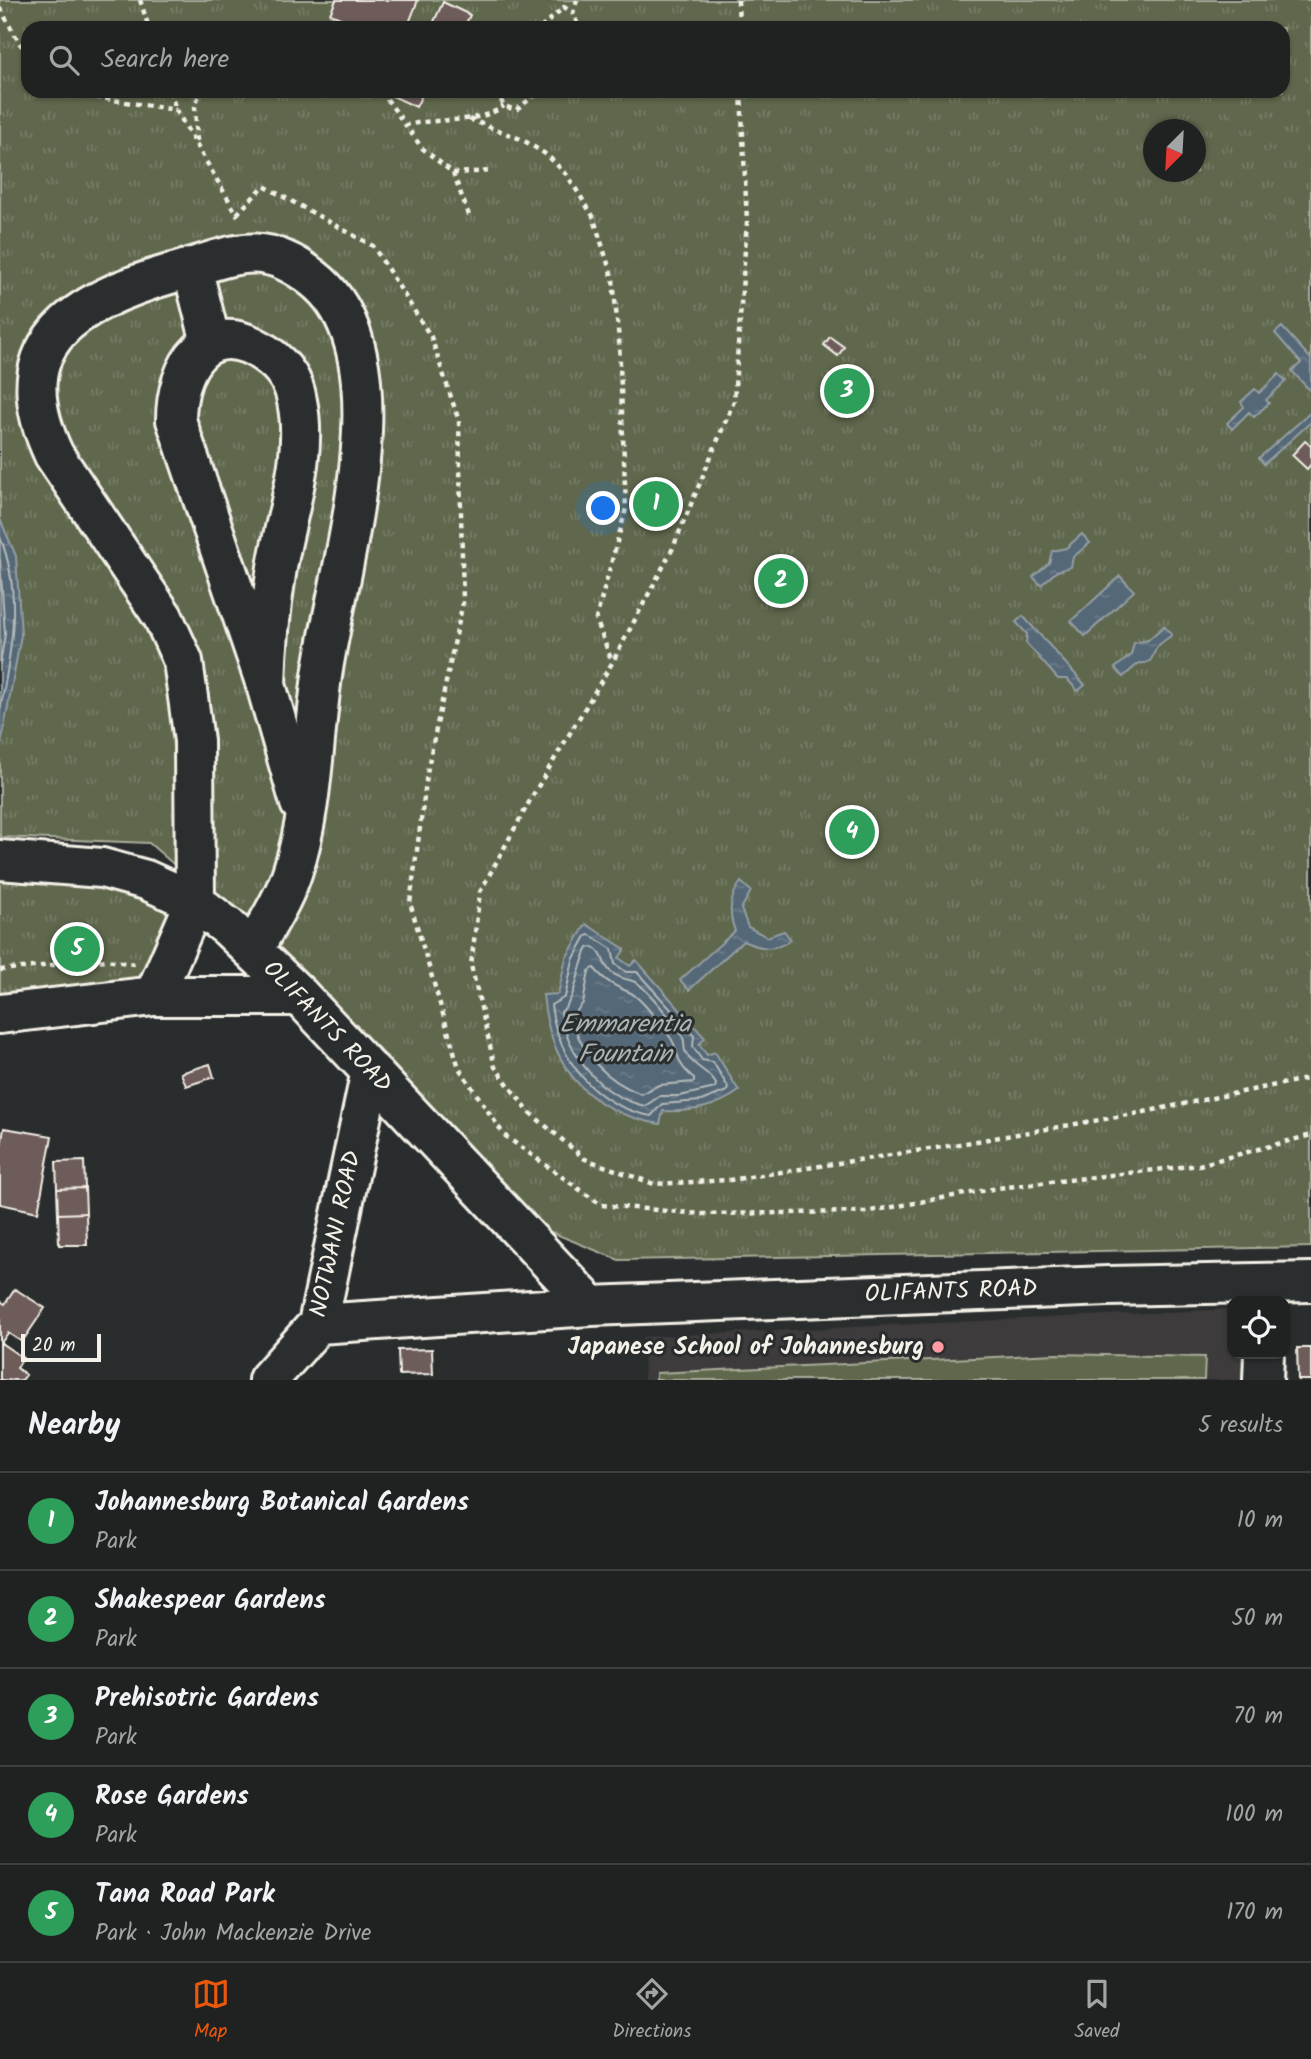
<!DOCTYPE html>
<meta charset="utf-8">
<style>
:root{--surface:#202222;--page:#2d2f2f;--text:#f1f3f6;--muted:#a2a4a5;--line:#3d3f40;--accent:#ea580c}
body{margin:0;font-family:Kalam,sans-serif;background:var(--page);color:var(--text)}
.controls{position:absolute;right:21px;bottom:21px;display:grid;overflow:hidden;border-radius:14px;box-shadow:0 2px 5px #0004}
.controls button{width:63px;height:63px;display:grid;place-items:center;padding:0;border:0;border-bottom:2px solid var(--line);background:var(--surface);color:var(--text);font:35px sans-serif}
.compass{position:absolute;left:1143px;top:119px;width:63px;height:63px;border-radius:50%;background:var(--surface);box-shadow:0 2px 5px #0004;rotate:204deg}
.scale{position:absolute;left:21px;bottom:18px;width:80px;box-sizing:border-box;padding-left:7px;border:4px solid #f4f1e8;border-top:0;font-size:19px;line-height:24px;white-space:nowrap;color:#f4f1e8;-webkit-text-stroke:5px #2a2d2e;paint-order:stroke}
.you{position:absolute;left:604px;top:509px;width:24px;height:24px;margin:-18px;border:5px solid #fff;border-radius:50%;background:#1a73e8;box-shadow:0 0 0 10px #1a73e833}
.badge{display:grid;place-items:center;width:46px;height:46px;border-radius:50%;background:var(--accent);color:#fff;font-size:23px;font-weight:700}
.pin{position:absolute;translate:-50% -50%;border:4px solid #fff;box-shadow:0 2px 7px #0006}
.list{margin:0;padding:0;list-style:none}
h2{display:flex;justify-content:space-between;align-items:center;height:91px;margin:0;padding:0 28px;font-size:30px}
h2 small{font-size:23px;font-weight:400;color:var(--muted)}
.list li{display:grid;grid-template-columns:46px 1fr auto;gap:21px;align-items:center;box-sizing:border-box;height:98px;padding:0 28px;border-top:2px solid var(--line)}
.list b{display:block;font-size:26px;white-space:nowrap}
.list p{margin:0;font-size:23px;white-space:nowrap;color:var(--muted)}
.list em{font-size:23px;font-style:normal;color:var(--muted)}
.icon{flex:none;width:38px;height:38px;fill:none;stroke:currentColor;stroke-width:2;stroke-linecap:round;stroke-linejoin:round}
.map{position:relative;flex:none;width:1311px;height:1380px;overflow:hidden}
.search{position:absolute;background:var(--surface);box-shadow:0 2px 5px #0004;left:21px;right:21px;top:21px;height:77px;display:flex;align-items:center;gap:18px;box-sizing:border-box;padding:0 24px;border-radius:21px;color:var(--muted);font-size:26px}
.sheet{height:581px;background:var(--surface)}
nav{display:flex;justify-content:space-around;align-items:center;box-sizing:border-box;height:98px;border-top:2px solid var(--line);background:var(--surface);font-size:19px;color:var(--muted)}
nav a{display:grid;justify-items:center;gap:4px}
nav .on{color:var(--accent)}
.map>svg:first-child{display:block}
</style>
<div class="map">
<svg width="1311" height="1380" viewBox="0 0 1311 1380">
<defs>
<pattern id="park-tufts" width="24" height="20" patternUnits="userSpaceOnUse" patternTransform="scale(1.75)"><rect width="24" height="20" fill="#5f674d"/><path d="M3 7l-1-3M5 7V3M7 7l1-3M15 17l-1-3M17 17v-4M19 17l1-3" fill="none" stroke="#777d67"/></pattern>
<pattern id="water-ripples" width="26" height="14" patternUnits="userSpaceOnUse" patternTransform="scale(1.75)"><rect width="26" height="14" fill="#546777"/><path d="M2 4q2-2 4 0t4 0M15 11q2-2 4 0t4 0" fill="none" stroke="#6d7d8a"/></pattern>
</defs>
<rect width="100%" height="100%" fill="#2a2d2e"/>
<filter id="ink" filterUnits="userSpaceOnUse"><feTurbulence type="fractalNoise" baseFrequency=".0143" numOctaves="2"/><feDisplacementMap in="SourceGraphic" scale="14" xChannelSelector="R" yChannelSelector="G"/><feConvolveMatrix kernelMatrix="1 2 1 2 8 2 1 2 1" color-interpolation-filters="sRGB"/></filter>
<g filter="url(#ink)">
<!-- built -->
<path fill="#3e3b3b" d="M1232 1309V1354H1285V1341L1287 1380H644L643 1337Z"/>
<!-- green -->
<path fill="#5f674d" stroke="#aaac9a" stroke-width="2" d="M1056 1354 1205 1357 1204 1380H656V1373Z"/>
<!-- park -->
<path fill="url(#park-tufts)" stroke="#aaac9a" stroke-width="2" fill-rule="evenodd" d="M0 0H1311V1247L619 1260 541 1228 381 1051 274 951 149 843 0 837ZM28 28H1283V91H28ZM1154 130H1196V172H1154Z
M0 873 80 876 174 909 134 989 0 1001Z"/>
<!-- water -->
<path fill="url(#water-ripples)" stroke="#949ea4" stroke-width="2" d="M1282 327 1311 359V392L1292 371 1301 363 1275 333Z
M1279 374 1286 381 1266 400 1269 403 1254 417 1249 412 1232 429 1227 423 1244 407 1241 402 1255 389 1259 393Z
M1311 412V422L1264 464 1259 458Z
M0 519 16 556 21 635 0 750Z
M1082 534 1090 543 1073 557 1071 567 1057 571 1041 585 1033 577 1049 563 1052 551 1066 548Z
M1120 576 1134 591 1085 636 1071 621Z
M1023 616 1085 685 1078 691 1067 679H1058L1026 643 1027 634 1016 622Z
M1164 626 1172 635C1168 638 1162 642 1158 646 1151 655 1154 665 1139 663L1123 677 1115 668 1131 655 1134 643 1148 640Z
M741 882 751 891 741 909 748 927 767 937 784 931 791 940C775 951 761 949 743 941L689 990 680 980 735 931C728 913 729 897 741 882Z
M586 924 625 949 619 958 630 966 636 960 705 1038 699 1044 707 1055 715 1052 739 1091C716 1108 691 1112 663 1111L660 1124C588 1112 550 1067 543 995L558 994 566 958Z"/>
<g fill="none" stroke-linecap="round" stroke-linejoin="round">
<!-- shore -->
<path stroke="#b4babb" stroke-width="2" d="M0 537C23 593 11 654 0 711
M0 560 5 634 0 664
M590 935 612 949 615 964 626 972H637L694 1035 693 1047 702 1060 713 1062 728 1087 727 1091 701 1101 662 1104 651 1116C595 1106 558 1060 551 1005L565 997 573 960 586 936Z
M593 947C606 955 600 962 611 972 619 979 626 978 635 982 647 988 674 1023 682 1035 686 1041 682 1048 687 1055 696 1069 707 1069 716 1084L715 1088 680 1096H660L645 1106C602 1097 567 1056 561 1012 578 996 576 970 588 948Z
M594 968C605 981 614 986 629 992 641 997 662 1026 670 1037 680 1050 673 1062 694 1078V1082L659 1085 641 1094C607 1081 580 1054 572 1017L583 1003 589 971Z"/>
</g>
<!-- building -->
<path fill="#6e5b5a" stroke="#f4f1e8" stroke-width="2" d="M336 0H418L407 28H366L330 14Z
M443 2 470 15 464 28H431Z
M382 91H424L416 107Z
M830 337 844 347 838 356 824 345Z
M1305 441 1311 446V464L1307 469 1292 455Z
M210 1064 214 1077 186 1086 181 1073Z
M4 1128 52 1136 38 1212 0 1204V1152Z
M84 1161 85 1188 57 1189 56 1162Z
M85 1188 86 1213 58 1214 57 1189Z
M86 1213 87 1245H59L58 1214Z
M15 1289 45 1308 22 1342 8 1333 1 1343 23 1358 17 1368 26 1375 22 1380H0V1301L5 1304Z
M1297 1348H1311V1380H1298Z
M432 1349 433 1374 399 1375 398 1350Z"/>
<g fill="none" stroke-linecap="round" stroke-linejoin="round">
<!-- minor casing -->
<g stroke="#f4f1e8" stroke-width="44">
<path id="minor" d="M192 267 211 343
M266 685C267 648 270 611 276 574 284 517 309 459 297 401 294 381 282 365 266 354 208 314 176 366 176 420L266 685 300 803
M0 860 102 868 146 880 195 902 228 927 300 996 591 1306 1108 1286 1311 1282
M154 996H300
M0 1014 154 996 195 902 194 741 183 661 163 617 54 455C1 343 76 301 173 273 231 257 260 236 314 279 410 354 336 574 322 676 313 740 313 808 293 870 284 899 267 924 253 950
M318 1324 591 1306
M268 1380 318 1324 371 1071
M1263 1380 1264 1354"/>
</g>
<!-- path -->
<path stroke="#f4f1e8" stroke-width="4.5" stroke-dasharray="5 5" stroke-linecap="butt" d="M140 0 149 28
M577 0 573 13 579 28
M738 0 739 28
M0 8 20 44 28 51
M276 28H302
M541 28 564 7 573 13
M77 91 82 95 176 110
M170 91 176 110 238 216
M381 91 422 148 453 173 491 171
M496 91 504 106 516 110 540 91
M741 91 747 222 734 401 672 550 612 663 533 795 480 892 471 965 495 1067 528 1111 585 1159 654 1184 730 1180 942 1147 1134 1114 1311 1078
M469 119 523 140 547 155 567 175 593 216 613 280 619 340 626 509 596 619 612 662
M404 126C437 116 475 126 504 106
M197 141 195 107 200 91
M453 173 470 218
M237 214 264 186 373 246 431 337 459 421 463 602 428 767 410 903 459 1068 504 1135 601 1205 701 1214 865 1212 998 1188 1199 1165 1311 1135
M0 970 106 960 135 964"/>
<!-- minor -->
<use href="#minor" stroke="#2a2d2e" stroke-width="38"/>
</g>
</g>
<!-- markers -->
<circle fill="#ff9aa2" stroke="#2a2d2e" stroke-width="2.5" cx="938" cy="1347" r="7"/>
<g text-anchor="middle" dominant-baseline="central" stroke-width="6" stroke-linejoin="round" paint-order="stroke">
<!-- street labels -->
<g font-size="24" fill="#f4f1e8" stroke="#2a2d2e">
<text transform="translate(327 1027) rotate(46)">OLIFANTS ROAD</text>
<text transform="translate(336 1234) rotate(-78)">NOTWANI ROAD</text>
<text transform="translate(951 1292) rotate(-2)">OLIFANTS ROAD</text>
</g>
<!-- poi labels -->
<g font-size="24" font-weight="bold" fill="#f4f1e8" stroke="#2a2d2e" text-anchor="end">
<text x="924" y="1347">Japanese School of Johannesburg</text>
</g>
<!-- water labels -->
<g font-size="26" font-style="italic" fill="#acb3b5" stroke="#2a2d2e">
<text x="625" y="1025">Emmarentia<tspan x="625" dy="30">Fountain</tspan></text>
</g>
</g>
</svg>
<div class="controls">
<button><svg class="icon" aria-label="locate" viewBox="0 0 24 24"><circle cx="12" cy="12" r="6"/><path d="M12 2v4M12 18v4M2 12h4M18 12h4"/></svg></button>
</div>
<svg class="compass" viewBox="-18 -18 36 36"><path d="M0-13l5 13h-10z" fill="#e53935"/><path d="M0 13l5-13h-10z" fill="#a2a4a5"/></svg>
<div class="scale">20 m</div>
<div class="you"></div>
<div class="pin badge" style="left:656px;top:504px;background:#2e9e5b">1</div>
<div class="pin badge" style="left:781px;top:581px;background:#2e9e5b">2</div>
<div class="pin badge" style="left:847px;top:391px;background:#2e9e5b">3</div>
<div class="pin badge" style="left:852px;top:832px;background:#2e9e5b">4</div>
<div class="pin badge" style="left:77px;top:949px;background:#2e9e5b">5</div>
<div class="search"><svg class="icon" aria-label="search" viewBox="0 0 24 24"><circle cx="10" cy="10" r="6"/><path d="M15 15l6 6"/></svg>Search here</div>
</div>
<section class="sheet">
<h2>Nearby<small>5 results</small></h2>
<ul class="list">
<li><span class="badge" style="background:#2e9e5b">1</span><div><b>Johannesburg Botanical Gardens</b><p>Park</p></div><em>10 m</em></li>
<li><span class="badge" style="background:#2e9e5b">2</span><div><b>Shakespear Gardens</b><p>Park</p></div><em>50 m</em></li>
<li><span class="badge" style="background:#2e9e5b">3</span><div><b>Prehisotric Gardens</b><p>Park</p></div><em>70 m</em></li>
<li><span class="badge" style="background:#2e9e5b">4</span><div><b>Rose Gardens</b><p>Park</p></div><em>100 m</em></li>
<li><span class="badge" style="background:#2e9e5b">5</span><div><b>Tana Road Park</b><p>Park · John Mackenzie Drive</p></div><em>170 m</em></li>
</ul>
</section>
<nav>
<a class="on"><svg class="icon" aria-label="map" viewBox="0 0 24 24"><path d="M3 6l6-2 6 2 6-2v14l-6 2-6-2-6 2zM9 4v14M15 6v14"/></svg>Map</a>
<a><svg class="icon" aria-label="directions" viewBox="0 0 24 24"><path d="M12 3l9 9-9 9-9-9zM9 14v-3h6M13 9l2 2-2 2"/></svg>Directions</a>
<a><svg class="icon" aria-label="saved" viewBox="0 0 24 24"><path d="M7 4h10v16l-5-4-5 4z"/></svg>Saved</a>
</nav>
